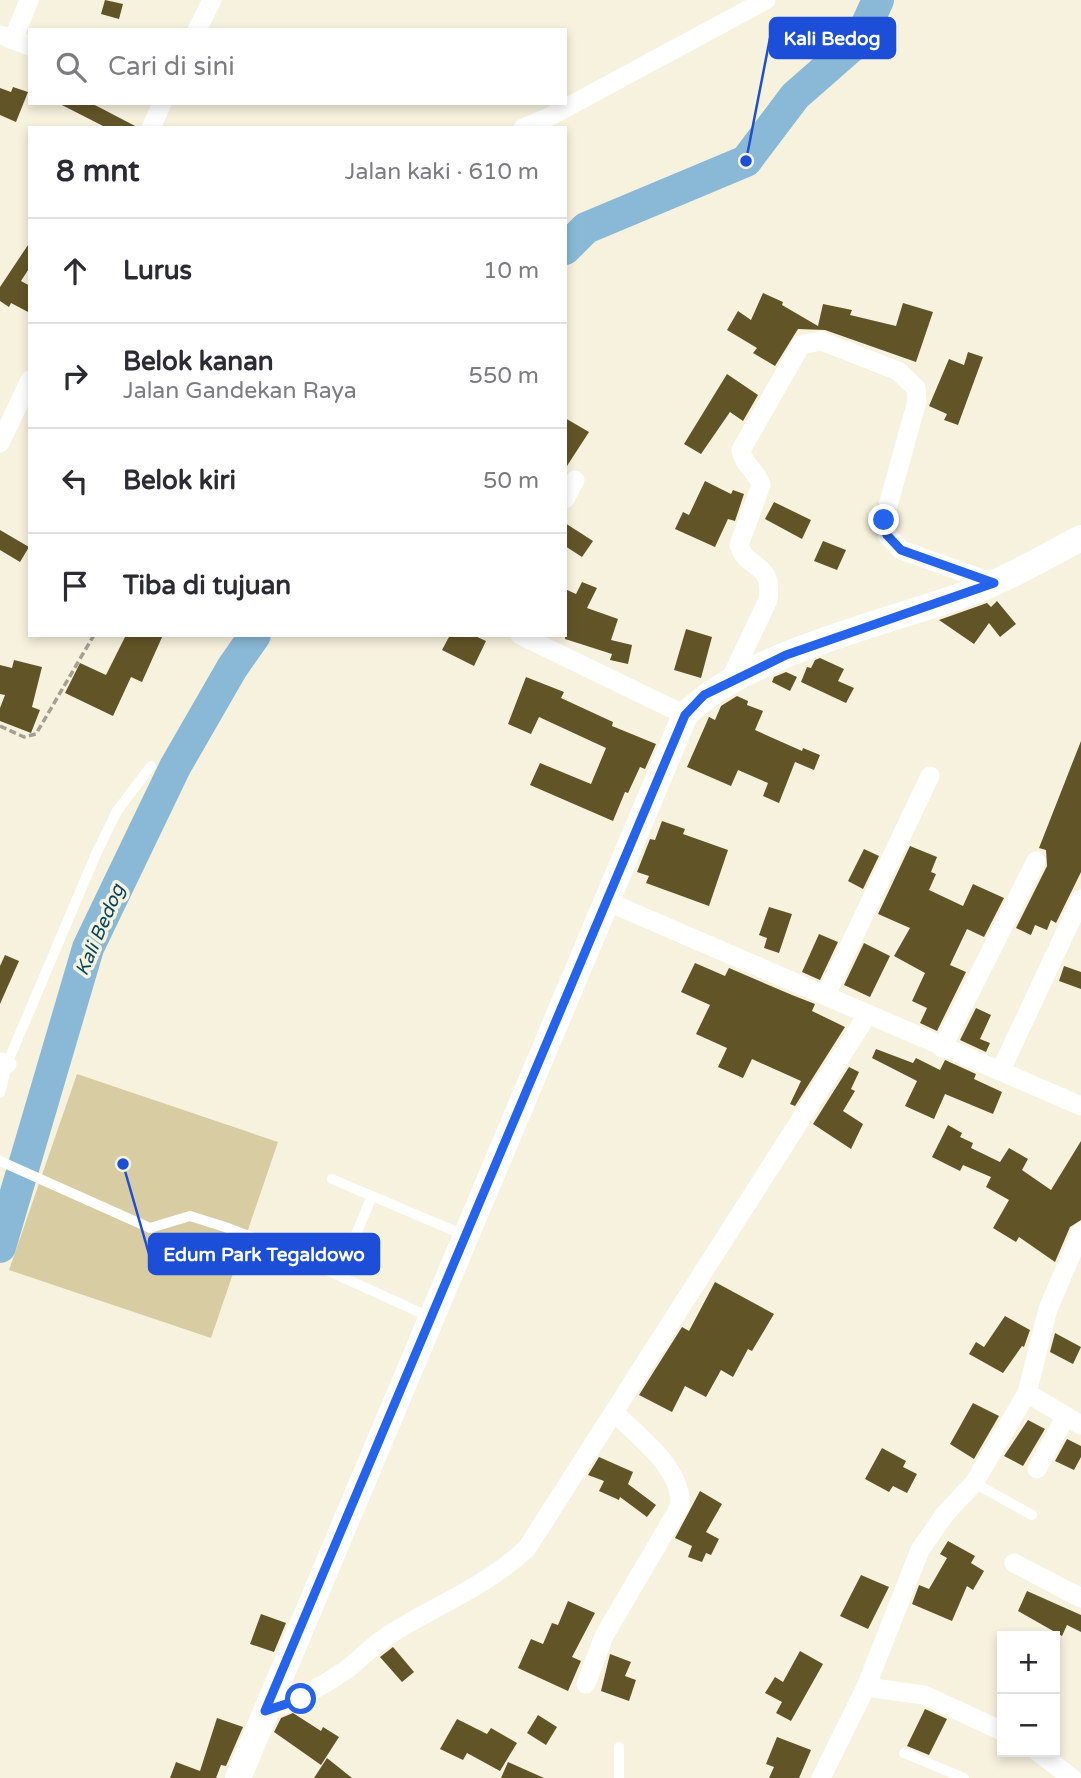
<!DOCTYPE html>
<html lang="id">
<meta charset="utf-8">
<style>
:root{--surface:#fff;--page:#f2f2f3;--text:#2b2b33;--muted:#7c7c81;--line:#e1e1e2}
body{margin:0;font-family:"Varela Round",sans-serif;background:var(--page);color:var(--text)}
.controls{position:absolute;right:21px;bottom:21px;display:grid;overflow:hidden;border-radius:0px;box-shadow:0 4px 10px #0003}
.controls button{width:63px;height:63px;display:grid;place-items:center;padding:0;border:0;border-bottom:2px solid var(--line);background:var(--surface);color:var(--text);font:35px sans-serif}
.stop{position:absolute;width:21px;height:21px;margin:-16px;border:5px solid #2563eb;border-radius:50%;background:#fff}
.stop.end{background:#2563eb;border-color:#fff;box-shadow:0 2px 7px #0008}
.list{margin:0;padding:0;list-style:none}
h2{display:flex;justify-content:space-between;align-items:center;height:91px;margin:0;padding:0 28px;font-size:30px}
h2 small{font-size:23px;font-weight:400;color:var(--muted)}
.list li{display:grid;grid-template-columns:46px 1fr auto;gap:21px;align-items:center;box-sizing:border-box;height:105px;padding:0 28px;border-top:2px solid var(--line)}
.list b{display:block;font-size:26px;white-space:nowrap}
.list p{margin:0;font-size:23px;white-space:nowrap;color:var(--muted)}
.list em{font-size:23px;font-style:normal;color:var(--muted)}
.icon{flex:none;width:38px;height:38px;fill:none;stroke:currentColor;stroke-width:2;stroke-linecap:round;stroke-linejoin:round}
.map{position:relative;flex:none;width:1081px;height:1778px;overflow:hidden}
.search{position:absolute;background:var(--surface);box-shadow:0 4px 10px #0003;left:28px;top:28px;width:539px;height:77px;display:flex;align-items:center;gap:18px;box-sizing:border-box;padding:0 24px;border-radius:0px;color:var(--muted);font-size:26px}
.panel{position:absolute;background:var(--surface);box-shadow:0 4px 10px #0003;left:28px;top:126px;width:539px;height:511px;border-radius:0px}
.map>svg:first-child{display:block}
.green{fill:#d8cca2}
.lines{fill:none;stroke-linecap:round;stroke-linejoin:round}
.river{stroke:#89b9d6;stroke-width:32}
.building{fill:#615528}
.path{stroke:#a4a091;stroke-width:3.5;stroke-dasharray:7 3.5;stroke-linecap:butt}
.lane{stroke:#fff;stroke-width:10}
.street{stroke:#fff;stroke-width:19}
.secondary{stroke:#fff;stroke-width:26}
.route{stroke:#2563eb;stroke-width:9}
.labels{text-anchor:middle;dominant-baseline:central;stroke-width:7;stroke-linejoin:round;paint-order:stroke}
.water-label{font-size:19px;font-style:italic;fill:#024561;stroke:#f7f2de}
.leader{fill:none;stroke:#1d4ed8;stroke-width:2.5}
.callout-dot{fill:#1d4ed8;stroke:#f7f2de;stroke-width:2.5}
.callout{fill:#1d4ed8;stroke:#1d4ed8;stroke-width:2.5}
.callout-label{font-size:19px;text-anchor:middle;font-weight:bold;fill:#fff}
</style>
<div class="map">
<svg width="1081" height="1778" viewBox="0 0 1081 1778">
<rect width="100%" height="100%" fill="#f7f2de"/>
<path class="green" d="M77,1074l201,68 -67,196 -202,-68z"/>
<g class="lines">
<g class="river">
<path d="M565,249l21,-21 160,-67 49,-65 65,-57 18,-39"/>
<path d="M0,1247l88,-299 87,-181 57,-99 23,-33"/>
</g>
</g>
<g class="building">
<path d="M105,0l18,4 -4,15 -18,-5z"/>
<path d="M13,87l15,5 -12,30 -16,-7v-27l11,4z"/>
<path d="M58,103h33l48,25h-32z"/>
<path d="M30,242v25l-9,14 9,5v27l-19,-10 -2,4 -9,-6v-14z"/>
<path d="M763,293l20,9 -1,3 36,21 5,-22 29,6 -2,5 46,11 7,-23 30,9 -17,50 -91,-32 -27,-1 -23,37 -22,-13 4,-5 -30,-18 11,-19 13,9z"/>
<path d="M968,352l15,5 -25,68 -14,-5 3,-6 -18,-8 20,-47 15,6z"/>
<path d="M727,374l31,21 -15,26 -13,-9 -29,42 -17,-10z"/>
<path d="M565,418l24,14 -24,37z"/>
<path d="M705,481l26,13 2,-4 11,4 -9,27 -7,-2 -13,28 -40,-18 8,-17 6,3z"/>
<path d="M774,502l37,18 -9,19 -37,-20z"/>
<path d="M565,523l28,18 -11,16 -17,-11z"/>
<path d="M0,530l29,17 -9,15 -20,-12z"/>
<path d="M823,541l23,9 -9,20 -23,-9z"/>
<path d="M582,582l15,6 -10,20 31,11 -7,21 21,5 -4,19 -18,-4 2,-6 -47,-15v-50l11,5z"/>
<path d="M997,601l19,23 -16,13 -11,-14 -15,21 -35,-24 48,-17 4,4z"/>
<path d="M686,629l26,8 -11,41 -27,-8z"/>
<path d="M126,635h37l-21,47 -11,-5 -18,39 -48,-23 15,-30 26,12z"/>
<path d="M450,635h23l13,6 -12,25 -32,-16z"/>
<path d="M820,658l24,11 -6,12 16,7 -8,15 -45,-21 6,-15 4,1 4,-8z"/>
<path d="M14,660l28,7 -10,40 8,3 -9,23 -31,-12v-13l5,-13 -5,-1v-29l12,3z"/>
<path d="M786,672l11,5 -7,14 -18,-9 2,-5z"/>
<path d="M526,677l38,15 -3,6 52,24 -1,4 44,18 -11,25 -5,-2 -12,26 -3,-1 -12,29 -83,-36 10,-22 51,21 15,-36 -67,-31 -8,17 -23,-10z"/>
<path d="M737,696l11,5 -1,4 16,6 -8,19 47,21 1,-3 17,7 -6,15 -19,-8 -16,41 -16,-7 5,-13 -30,-13 -7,16 -44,-19 22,-50 6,3 6,-14z"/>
<path d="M1081,741v131l-25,51 -5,-3 -4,10 -12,-5 -4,10 -15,-7 31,-62 -1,-16 -7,-2z"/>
<path d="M662,821l23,8 -2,5 45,16 -19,56 -63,-23 3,-7 -12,-4 13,-33 5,1z"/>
<path d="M910,846l27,11 -6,15 5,2 -7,16 34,16 10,-22 31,14 -20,39 -17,-8 -17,36 16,7 -29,59 -17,-8 7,-15 -15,-7 13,-28 -31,-17 16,-28 -32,-14z"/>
<path d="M864,849l15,7 -16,33 -15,-8z"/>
<path d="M769,907l23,7 -13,39 -15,-5 3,-10 -8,-3z"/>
<path d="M819,934l19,8 -18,38 -18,-8z"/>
<path d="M864,943l26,13 -20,41 -26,-12z"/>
<path d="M5,955l14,6 -19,43v-38z"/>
<path d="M695,963l30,13 4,-8 63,27 23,9 -3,7 33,16 -50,79 -5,-2 11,-23 -49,-22 -9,19 -25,-11 9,-19 -31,-14 14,-29 -29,-13z"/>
<path d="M1064,966l17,6v17l-22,-8z"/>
<path d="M976,1008l15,7 -11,24 10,4 -4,9 -26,-12z"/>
<path d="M876,1049l37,14 3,-5 24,12 5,-10 31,14 -2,5 28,13 -9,22 -48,-20 -11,25 -29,-13 12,-25 -45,-23z"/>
<path d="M849,1067l10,5 -8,17 4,2 -12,20 20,13 -12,25 -38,-25z"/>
<path d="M948,1125l14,8 -2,4 13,6 -2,5 29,14 9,-14 19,11 -6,11 29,20 30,-49v79l-11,7 -15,35 -36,-25 -3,5 -23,-14 16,-28 -23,-13 5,-10 -28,-12 -3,6 -28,-14z"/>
<path d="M715,1282l59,32 -22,37 -4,-2 -15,28 -12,-7 -15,27 -21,-11 -13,26 -33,-17 43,-68 7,4z"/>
<path d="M1005,1316l25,14 -6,17 -2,-1 -19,27 -34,-19 7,-12 8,5z"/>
<path d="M1055,1333l26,14 -8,17 -23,-12z"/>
<path d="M973,1403l26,13 -25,43 -24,-15z"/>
<path d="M1028,1420l17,9 -22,37 -19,-10z"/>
<path d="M1067,1439l14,7v11l-7,13 -19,-9z"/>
<path d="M882,1448l24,13 -3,6 14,7 -10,19 -14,-7 -4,6 -24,-13z"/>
<path d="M599,1457l34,15 -5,12 28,21 -9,12 -27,-20 -1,3 -20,-9 5,-10 -16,-6z"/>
<path d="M700,1491l22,13 -16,28 13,7 -8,16 -5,-2 -4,9 -14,-5 4,-11 -17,-8z"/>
<path d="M948,1541l27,15 -4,7 13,8 -11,19 -6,-4 -15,35 -40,-17 7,-19 10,4 18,-31 -7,-4z"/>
<path d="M861,1575l28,12 -21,42 -28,-13z"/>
<path d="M1027,1591l54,24v17l-14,-7 -5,11 -44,-25z"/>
<path d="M568,1601l27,12 -23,44 9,4 -13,30 -50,-23 13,-29 12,5 9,-21 6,2z"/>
<path d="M261,1614l25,9 -12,29 -24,-8z"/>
<path d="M393,1647l21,25 -12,10 -22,-25z"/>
<path d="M800,1651l23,13 -32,57 -15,-8 6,-11 -17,-9 10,-16 8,5z"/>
<path d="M610,1654l21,8 -6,14 11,4 -7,21 -28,-10z"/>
<path d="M925,1709l22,10 -18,36 -22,-9z"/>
<path d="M293,1713l28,18 2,-4 16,10 -18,28 -47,-33 7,-14z"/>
<path d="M538,1715l19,12 -11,18 -19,-12z"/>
<path d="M217,1718l26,9 -17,39 -5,-1 -5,13h-46l6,-16 24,9z"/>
<path d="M457,1719l30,15 4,-6 26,15 -17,28 -33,-18 -4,7 -23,-11z"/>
<path d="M777,1737l34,13 -12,28h-30l5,-11 -8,-3z"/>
<path d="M327,1758l25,20h-38z"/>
<path d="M508,1762l36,16h-43z"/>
</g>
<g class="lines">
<path class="path" d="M0,726l24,11 12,-3 58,-99"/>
<g class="lane">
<path d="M0,1093l7,-29 89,-210 21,-43 34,-45"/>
<path d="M0,1161l150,67 40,-12 35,11 42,16 165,75"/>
<path d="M332,1179l132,56"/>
<path d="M339,1275l33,-79"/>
<path d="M974,1483l58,32"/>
<path d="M904,1753l60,25"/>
<path d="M619,1778v-31"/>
</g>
<g class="street">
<path d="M197,30l15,-30"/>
<path d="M0,35l30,11"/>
<path d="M13,40l16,-40"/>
<path d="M151,128l11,-25"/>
<path d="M523,128l24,-10 219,-118"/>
<path d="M0,443l30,-63"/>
<path d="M565,499l10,-19"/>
<path d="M520,635l165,80"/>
<path d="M729,682l39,-82c6,-39 -21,-29 -29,-55l22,-60c-4,-14 -18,-20 -20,-35l60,-105 20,-4 77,30 18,17 1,13 -33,119 3,15 14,15 93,33"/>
<path d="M606,901l475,205"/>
<path d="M826,995l104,-219"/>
<path d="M942,1048l94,-187"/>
<path d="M0,1062l7,2"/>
<path d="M1001,1070l80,-171"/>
<path d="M1027,1393l21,-84 33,-77"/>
<path d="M1037,1469l29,-53"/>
<path d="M1014,1563l67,35"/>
<path d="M586,1684l18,-48 76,-130c3,-38 -42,-69 -66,-94"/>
<path d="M866,1687l58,8 78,36"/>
<path d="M265,1711c30,-10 55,-23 81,-41 13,-10 24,-22 37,-31 48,-32 102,-51 144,-91l341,-534"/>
<path d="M1038,1752l34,26"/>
<path d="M821,1778l45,-91 54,-137 25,-36 29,-31 53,-90 54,32"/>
</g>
<path class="secondary" d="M238,1778l447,-1063c58,-60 200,-92 281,-121 40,-14 77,-36 115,-56"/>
</g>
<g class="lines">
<path class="route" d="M301,1699l-36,12 420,-996 19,-20 82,-40 208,-72 -93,-33 -14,-15 -3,-15"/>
</g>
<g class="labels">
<g class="water-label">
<text transform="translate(100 930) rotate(-67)">Kali Bedog</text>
</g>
</g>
<path class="leader" d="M746 161L770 38M123 1164L149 1254"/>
<g class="callout-dot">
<circle cx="746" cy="161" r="7"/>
<circle cx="123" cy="1164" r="7"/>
</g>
<g class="callout">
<rect x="770" y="18" width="125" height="40" rx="7"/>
<rect x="149" y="1234" width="230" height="40" rx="7"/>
</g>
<g class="callout-label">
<text x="832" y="45">Kali Bedog</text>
<text x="264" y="1261">Edum Park Tegaldowo</text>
</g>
</svg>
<div class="controls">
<button>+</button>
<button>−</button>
</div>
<div class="stop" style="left:301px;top:1699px"></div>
<div class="stop end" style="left:884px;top:520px"></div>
<div class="search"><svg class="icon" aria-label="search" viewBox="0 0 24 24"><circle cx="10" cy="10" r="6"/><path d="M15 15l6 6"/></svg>Cari di sini</div>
<section class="panel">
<h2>8 mnt<small>Jalan kaki · 610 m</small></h2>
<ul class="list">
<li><svg class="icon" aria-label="ahead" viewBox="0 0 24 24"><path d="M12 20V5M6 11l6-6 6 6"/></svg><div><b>Lurus</b></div><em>10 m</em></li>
<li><svg class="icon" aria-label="right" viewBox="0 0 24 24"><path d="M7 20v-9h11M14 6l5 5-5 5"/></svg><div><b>Belok kanan</b><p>Jalan Gandekan Raya</p></div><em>550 m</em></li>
<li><svg class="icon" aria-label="left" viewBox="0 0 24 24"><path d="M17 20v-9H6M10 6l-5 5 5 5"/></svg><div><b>Belok kiri</b></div><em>50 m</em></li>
<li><svg class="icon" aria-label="arrive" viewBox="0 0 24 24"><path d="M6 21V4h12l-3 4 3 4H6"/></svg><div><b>Tiba di tujuan</b></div></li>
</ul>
</section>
</div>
